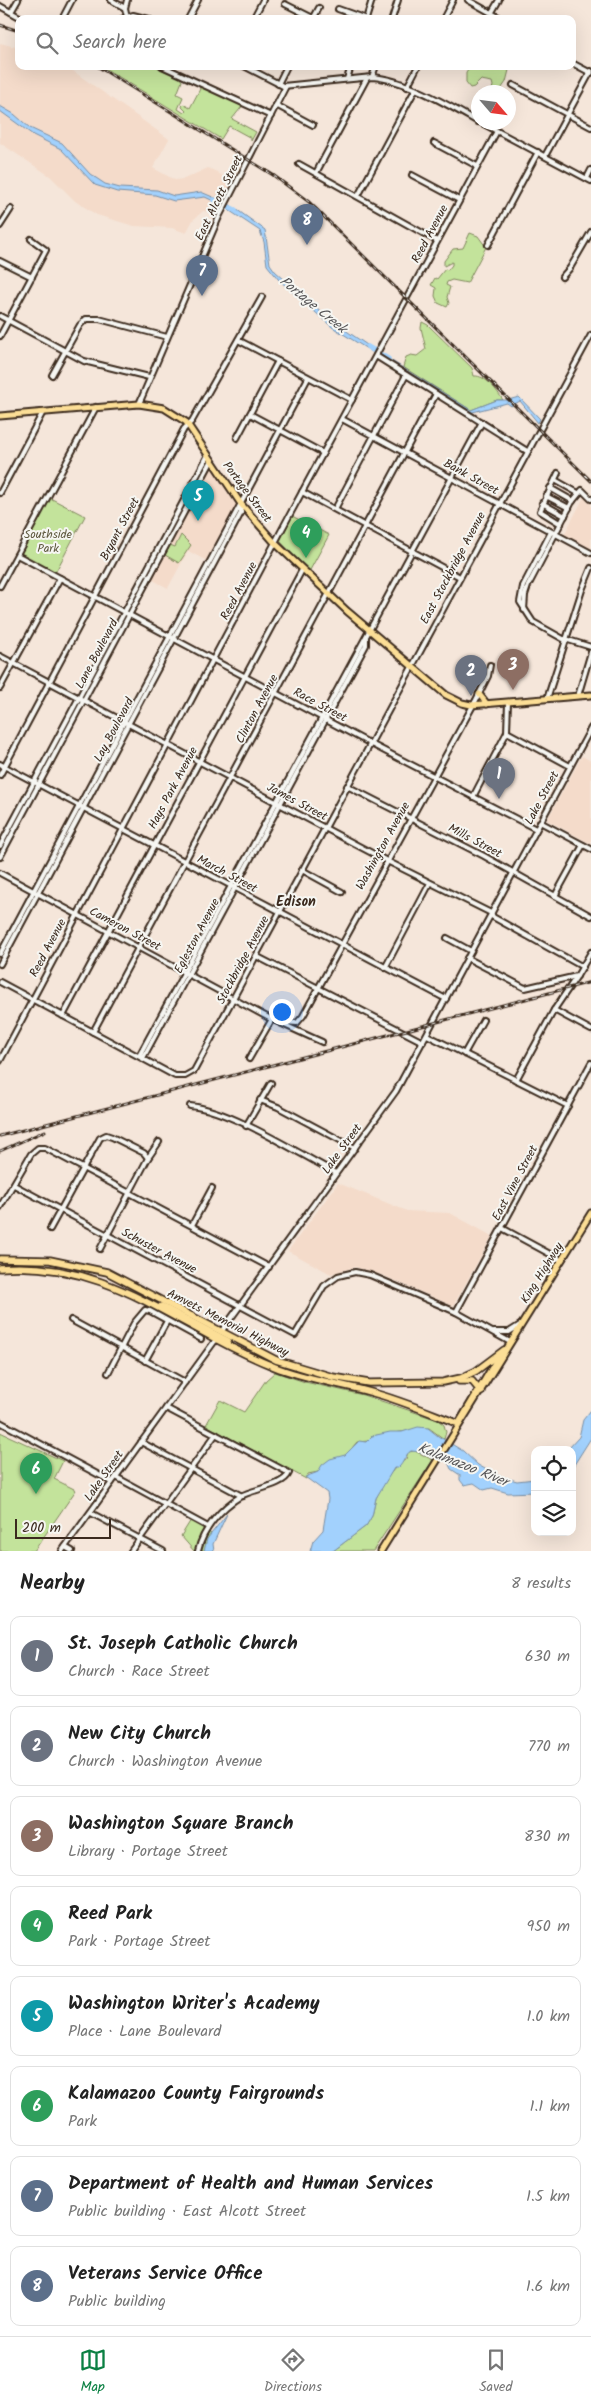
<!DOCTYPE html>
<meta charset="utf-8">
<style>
:root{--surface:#fff;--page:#f6f6f6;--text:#222;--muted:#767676;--line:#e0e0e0;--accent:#0b8043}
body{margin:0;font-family:Kalam,sans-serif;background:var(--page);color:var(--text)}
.controls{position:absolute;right:15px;bottom:15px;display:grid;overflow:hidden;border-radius:10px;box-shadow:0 5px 20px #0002}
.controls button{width:45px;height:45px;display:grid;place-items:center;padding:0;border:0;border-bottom:1px solid var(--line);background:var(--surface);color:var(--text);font:25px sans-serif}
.compass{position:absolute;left:471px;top:85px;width:45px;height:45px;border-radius:50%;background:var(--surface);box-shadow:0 5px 20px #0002;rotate:118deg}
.scale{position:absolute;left:15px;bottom:12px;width:96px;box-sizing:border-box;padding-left:5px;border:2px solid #3b2a1e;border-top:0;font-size:14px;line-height:18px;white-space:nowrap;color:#3b2a1e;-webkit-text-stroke:4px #f6f6f2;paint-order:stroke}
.you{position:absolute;left:281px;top:1011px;width:18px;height:18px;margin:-12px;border:4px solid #fff;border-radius:50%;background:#1a73e8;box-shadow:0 0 0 8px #1a73e833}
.badge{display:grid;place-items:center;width:32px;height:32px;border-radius:50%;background:var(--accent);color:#fff;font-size:16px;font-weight:700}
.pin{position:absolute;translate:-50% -41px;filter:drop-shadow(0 1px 2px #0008)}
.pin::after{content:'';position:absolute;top:26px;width:18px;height:15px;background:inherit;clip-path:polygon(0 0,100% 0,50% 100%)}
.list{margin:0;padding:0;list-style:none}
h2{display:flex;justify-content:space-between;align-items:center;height:65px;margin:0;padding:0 20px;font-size:21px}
h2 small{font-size:16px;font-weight:400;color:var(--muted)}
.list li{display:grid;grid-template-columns:32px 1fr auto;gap:15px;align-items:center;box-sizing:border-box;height:80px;margin:0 10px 10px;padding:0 10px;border:1px solid var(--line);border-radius:10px}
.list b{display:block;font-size:19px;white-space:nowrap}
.list p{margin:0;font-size:16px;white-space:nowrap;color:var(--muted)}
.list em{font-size:16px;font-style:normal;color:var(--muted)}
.icon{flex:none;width:28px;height:28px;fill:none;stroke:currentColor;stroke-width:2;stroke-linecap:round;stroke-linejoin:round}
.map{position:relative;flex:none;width:591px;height:1551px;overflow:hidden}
.search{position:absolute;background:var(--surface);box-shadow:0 5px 20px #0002;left:15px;right:15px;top:15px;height:55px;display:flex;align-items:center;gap:12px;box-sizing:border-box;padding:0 18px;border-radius:10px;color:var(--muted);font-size:19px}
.sheet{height:785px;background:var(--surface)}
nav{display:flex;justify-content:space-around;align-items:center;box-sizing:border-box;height:70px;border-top:1px solid var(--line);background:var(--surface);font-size:14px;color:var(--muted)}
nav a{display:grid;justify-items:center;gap:2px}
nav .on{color:var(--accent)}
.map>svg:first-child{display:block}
.built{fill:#f4dbca}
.green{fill:#c3e39b;stroke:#7f865c}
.water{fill:#a2d1fd;stroke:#798ea4}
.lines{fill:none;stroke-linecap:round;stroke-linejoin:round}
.river{stroke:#a2d1fd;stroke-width:5.5}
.minor-casing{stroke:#3b2a1e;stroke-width:8}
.major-casing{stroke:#3b2a1e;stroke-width:9}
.highway-casing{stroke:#3b2a1e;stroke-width:9}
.minor{stroke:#f6f6f2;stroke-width:4}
.major{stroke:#fcde96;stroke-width:5}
.highway{stroke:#fcde96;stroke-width:5.5}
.rail-casing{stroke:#3b2a1e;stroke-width:3}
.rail{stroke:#f6f6f2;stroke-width:1;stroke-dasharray:4;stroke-linecap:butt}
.labels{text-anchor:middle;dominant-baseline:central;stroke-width:4;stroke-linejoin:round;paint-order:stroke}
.street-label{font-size:12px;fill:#3b2a1e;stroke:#f6f6f2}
.park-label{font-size:12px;fill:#5d583d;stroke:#f6f6f2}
.water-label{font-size:14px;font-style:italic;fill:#555456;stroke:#f6f6f2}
.neighbourhood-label{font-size:14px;font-weight:bold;fill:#3b2a1e;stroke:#f6f6f2}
</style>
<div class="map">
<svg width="591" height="1551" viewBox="0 0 591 1551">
<rect width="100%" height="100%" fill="#f5e6da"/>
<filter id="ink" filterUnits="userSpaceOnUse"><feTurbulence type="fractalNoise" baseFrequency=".02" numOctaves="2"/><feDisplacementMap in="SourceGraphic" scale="10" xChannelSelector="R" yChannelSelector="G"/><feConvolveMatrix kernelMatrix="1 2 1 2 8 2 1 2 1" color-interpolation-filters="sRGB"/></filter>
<g filter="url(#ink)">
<g class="built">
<path d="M0,43l19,5v18h47l103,73 -16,29 22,12 9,-1 24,-11 9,4 15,11 -16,30 -13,-2 -10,9 -7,13 -14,-5 -38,-2 -37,-11 -22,-14 -25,-25 -50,-33z"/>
<path d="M210,467h2l25,39 -30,55 -19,-10 -20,37 -17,-9z"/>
<path d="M585,495l6,4v50l-27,-14z"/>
<path d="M582,756l9,5v83l-44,-24z"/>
<path d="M338,1183l69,28 43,2 42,23 -39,70 -71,-31 -27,-8 -24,7 -43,-23z"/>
</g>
<g class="green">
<path d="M101,66c22,0 69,-7 81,15l-5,13 6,3 -5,12 6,4 2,-2 -4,-4 1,-3 7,4 10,-19 -2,-6 46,21 -12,15 24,13 -5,9v-3l-22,-12 -8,13z"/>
<path d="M471,66h39l-4,16 -7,10h-8l2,-6 -1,-4 -11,-2 -7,7 -4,1 -4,-5v-10z"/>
<path d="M470,233l8,3 8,11 -19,36 -15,-3 -5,2 -1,3 4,2 -3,10 2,6 -2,4 -9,-4 -3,-7 1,-8 -5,-3 4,-7 2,1 8,-10 3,1 4,-5v-3l-8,4v-5l9,-12 10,-1z"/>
<path d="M422,322l6,3 44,43 2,8c12,-1 23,15 29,24h-6l-26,10 -68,-43 3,-10 5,-2 6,1 9,-7 -5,-21z"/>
<path d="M48,497l37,19 -31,59 -37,-20z"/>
<path d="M292,516l37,19 -20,37 -29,-31z"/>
<path d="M181,535l10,10 -12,18 -14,-8 5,-10 5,2z"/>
<path d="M275,1372l30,10 58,13 75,25 6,5 2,7 -2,7 -15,-11 -57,8 -3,5 -12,1c-4,4 -7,10 -11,13 -11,7 -21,4 -28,17l-10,2 -2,5 -100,-54 14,-25 24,12 22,-32z"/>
<path d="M0,1432l63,29 -9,18 22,11 -42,61h-34z"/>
<path d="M415,1451l18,9 -60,91h-40l33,-25 6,-10 4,-18 10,-19 9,-11 11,-9 2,-7z"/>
<path d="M191,1520l9,4 11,10 -6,17h-11l-13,-15z"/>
</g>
<g class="water">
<path d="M0,106l14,8 16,14 32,15 28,31 15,10 15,4 37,2 17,6 27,-4 21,9 -2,3 -15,-7 -31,4 -19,-6 -38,-3 -22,-7 -34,-36 -28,-14 -33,-24z"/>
<path d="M229,204l36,26 5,34 5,7 51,46 47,32 -1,3 -40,-25 -53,-47 -12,-15 -3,-23 -4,-11 -30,-20 -3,-3z"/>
<path d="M382,355l89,55 26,-10h11l11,-3 21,22 -2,4 -18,-22 -9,5 -4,-3 -38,10 -88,-56z"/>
<path d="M591,1410v28l-19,30v-18l-4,-1 11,-12 4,-17z"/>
<path d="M418,1427l10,1 10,8 25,15 15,14 18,10 21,6 18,-2v13l-27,1 -16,-5 -8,2 -10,-7 -10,2 -4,-5v-5l-9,-6 -4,-9 -8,1 -18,-9 -10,-1c-6,3 -7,12 -13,17h-4l-18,30 -4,18 -6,10 -33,25h-23l3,-10 10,-11 5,-31 -1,-6 -22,-16 13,-5 4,-7 8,-6 15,-4 14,-14 7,1 6,-6 18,-4h12z"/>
<path d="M227,1514l-14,30 1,7h-10l3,-12z"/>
</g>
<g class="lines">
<g class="river">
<path d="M214,200l21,10"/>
<path d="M368,347l20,12"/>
</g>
<defs>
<g id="minor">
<path d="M111,0l14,8"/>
<path d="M468,0l34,19"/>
<path d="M285,4l28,14"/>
<path d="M0,6l23,13"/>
<path d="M338,9l28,10"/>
<path d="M11,12l7,-12"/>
<path d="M492,12l7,-12"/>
<path d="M127,17l-2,-9 2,-8"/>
<path d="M62,19l10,-19"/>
<path d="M122,19l11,-4 16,4"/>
<path d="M188,19l10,-19"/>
<path d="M253,19l10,-19"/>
<path d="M313,19l6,-11"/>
<path d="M366,19l6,-19"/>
<path d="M392,19l6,-19"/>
<path d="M443,19l10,-19"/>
<path d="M572,63l19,10"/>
<path d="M162,66l109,50"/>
<path d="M244,66l39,20 89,-9c33,2 78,29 106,45"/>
<path d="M372,77l4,-11"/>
<path d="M347,79l4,-13"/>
<path d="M278,84l9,-18"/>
<path d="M513,85l78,42"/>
<path d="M407,87l11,-21"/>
<path d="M276,105l37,20"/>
<path d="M480,122l111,59"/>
<path d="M434,143l43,23"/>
<path d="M545,156l46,-85"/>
<path d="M299,164l138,77"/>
<path d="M316,173l51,-95"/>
<path d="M412,175l47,25"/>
<path d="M587,178l4,-8"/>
<path d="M358,196l57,-106"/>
<path d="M0,226l11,-17"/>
<path d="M488,245l50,-93"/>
<path d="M0,261l32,16"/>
<path d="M562,277l8,-9 21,-36"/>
<path d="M0,316l84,45 65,16"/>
<path d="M0,336l46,-86 -15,-11"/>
<path d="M238,340l114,60"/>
<path d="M376,356l151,95"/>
<path d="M52,375l28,-50 6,-6h13l68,18"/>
<path d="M139,404l80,-187 67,-131"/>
<path d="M250,414l73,39"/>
<path d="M342,419l249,134"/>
<path d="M237,438l41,-77"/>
<path d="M558,473l-18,38 21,13"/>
<path d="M555,480l23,13"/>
<path d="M550,488l23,13"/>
<path d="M302,492l158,85"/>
<path d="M0,493l43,-81"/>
<path d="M546,496l23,12"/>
<path d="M542,503l23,13"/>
<path d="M335,509l71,-134"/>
<path d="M551,532l-28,54 -3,16 13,20 32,18"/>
<path d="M17,555l354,189 165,85"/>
<path d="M0,586l96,-179"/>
<path d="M524,610l1,-15 3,-9 44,-84 10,-12 9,9"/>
<path d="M565,639l26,8"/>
<path d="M0,656l387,205 104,52 2,4 90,50"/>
<path d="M0,688l60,-110"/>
<path d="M578,696l13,-44"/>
<path d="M547,699l35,-109 9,-22"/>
<path d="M507,732l63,34"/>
<path d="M0,764l446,235"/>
<path d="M0,775l184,-346 8,-8 70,-124"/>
<path d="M347,786l137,70 107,60"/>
<path d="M473,797l34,-65 1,-30"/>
<path d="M540,822l51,27"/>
<path d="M0,846l208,-391"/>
<path d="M0,857l212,-397"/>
<path d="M302,870l40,22"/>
<path d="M0,873l269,145 53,24"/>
<path d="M555,896l28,-51"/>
<path d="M447,938l24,13"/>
<path d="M0,954l308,-576"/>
<path d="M256,956l167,86"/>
<path d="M467,958l58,30 52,-12"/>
<path d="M0,964l241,-451v-9"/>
<path d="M385,968l45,-85"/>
<path d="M0,982l175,94h10l9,-5 397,-736"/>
<path d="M554,1010l37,20"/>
<path d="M63,1016l239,-446"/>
<path d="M284,1022l13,1 6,-7 173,-316 12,-24 2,-11"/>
<path d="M93,1032l343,-638"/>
<path d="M427,1035l141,71"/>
<path d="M464,1054l19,-34"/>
<path d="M139,1056l343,-634"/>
<path d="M143,1058l223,-413v-7"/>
<path d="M249,1059l23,-40"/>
<path d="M0,1061l288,-543 209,-387"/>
<path d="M516,1080l38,-70 23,-34 14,-24"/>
<path d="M260,1100l18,7 77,41"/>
<path d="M190,1106c41,4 108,47 146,67"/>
<path d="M246,1126l25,-43"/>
<path d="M14,1185l281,150 29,-49 14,-10 17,-4 15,3 86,37 54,30"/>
<path d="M0,1207l31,-53 7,-6h7l224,119"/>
<path d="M192,1225l20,-37"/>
<path d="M502,1228l59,32"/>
<path d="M50,1229l50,-91 6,-3 6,2 32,16 4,5"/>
<path d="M100,1249l48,-91 11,-16"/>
<path d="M456,1312l135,-249"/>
<path d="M71,1320l114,62"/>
<path d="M221,1332l175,-241 195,-363"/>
<path d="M494,1332h15l11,-7"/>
<path d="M145,1361l22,-40"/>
<path d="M108,1373l26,-50 11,-13 5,1 51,28"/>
<path d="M166,1408l123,65c-5,13 -36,16 -48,23 -20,12 -38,33 -43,55"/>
<path d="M0,1422l112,60"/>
<path d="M141,1442l101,54"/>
<path d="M116,1477l92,50"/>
<path d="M91,1513l72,38"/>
<path d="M65,1547l7,4"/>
<path d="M62,1551l155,-213"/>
<path d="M131,1551l85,-117"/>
</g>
<g id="major">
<path d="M0,416l139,-12 25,4 22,14 55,82 34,39 72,68 99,84 16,8 9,2 120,-10"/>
<path d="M479,694l8,10"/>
<path d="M460,1421l40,-67"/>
<path d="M381,1551l210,-338"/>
</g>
<g id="highway">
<path d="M0,1259l50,1 57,12 169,88 57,17 36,6 74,-1 18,-4 15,-7 28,-21"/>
<path d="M0,1268c111,-9 178,61 275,99 30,12 63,16 95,25 31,8 60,21 89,32"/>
<path d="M161,1306l67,35"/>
<path d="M459,1381h13l9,11"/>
</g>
</defs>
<use href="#minor" class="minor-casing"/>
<use href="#major" class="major-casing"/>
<use href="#highway" class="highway-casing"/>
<use href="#minor" class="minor"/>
<use href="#major" class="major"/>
<use href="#highway" class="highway"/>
<defs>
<g id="rail">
<path d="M0,25l19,6"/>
<path d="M97,66l176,109 36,27 282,279"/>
<path d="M0,1136l591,-154"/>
<path d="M0,1151l45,-20"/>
</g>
</defs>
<use href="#rail" class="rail-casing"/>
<use href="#rail" class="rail"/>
</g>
</g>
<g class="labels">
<g class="street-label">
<text transform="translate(219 198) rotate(-64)">East Alcott Street</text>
<text transform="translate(430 234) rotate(-62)">Reed Avenue</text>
<text transform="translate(471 477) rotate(29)">Bank Street</text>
<text transform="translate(247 492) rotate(53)">Portage Street</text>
<text transform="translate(120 529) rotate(-62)">Bryant Street</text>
<text transform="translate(453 568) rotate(-62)">East Stockbridge Avenue</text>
<text transform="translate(239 591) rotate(-62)">Reed Avenue</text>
<text transform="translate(97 654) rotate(-62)">Lane Boulevard</text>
<text transform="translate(320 705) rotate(28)">Race Street</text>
<text transform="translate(257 709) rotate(-62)">Clinton Avenue</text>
<text transform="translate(114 730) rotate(-62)">Lay Boulevard</text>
<text transform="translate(173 788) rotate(-62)">Hays Park Avenue</text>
<text transform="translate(542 798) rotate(-62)">Lake Street</text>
<text transform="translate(297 802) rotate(28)">James Street</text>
<text transform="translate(475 841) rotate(28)">Mills Street</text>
<text transform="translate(383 846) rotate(-61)">Washington Avenue</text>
<text transform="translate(227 874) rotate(28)">March Street</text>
<text transform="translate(125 929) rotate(28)">Cameron Street</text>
<text transform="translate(197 936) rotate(-62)">Egleston Avenue</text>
<text transform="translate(48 948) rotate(-62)">Reed Avenue</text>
<text transform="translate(243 960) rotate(-62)">Stockbridge Avenue</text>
<text transform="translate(342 1149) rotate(-54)">Lake Street</text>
<text transform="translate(515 1183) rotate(-62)">East Vine Street</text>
<text transform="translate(159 1251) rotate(28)">Schuster Avenue</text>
<text transform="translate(542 1273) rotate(-58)">King Highway</text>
<text transform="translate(228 1323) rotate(27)">Amvets Memorial Highway</text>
<text transform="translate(104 1476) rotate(-55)">Lake Street</text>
</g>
<g class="park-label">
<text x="48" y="534">Southside<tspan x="48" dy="14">Park</tspan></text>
</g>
<g class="water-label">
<text transform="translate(313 305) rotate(39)">Portage Creek</text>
<text transform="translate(463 1465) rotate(22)">Kalamazoo River</text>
</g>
<g class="neighbourhood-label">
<text x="296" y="902">Edison</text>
</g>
</g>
</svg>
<div class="controls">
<button><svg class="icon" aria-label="locate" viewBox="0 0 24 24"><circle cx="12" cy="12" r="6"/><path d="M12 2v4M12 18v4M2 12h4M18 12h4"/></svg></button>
<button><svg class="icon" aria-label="layers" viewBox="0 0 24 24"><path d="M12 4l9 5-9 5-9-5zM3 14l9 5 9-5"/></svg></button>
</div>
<svg class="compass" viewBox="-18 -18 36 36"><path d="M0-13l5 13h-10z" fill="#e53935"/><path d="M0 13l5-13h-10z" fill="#767676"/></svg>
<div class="scale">200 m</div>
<div class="you"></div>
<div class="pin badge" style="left:499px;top:799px;background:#6b7280">1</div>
<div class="pin badge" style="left:471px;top:696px;background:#6b7280">2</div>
<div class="pin badge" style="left:513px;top:690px;background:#8d6e63">3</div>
<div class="pin badge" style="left:306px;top:558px;background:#2e9e5b">4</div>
<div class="pin badge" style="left:198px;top:521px;background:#0f9aa8">5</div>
<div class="pin badge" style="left:36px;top:1494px;background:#2e9e5b">6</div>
<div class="pin badge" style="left:202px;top:296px;background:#5c6f8a">7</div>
<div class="pin badge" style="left:307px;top:245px;background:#5c6f8a">8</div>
<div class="search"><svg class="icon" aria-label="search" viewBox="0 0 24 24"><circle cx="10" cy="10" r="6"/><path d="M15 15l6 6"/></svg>Search here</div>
</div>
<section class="sheet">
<h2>Nearby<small>8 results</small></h2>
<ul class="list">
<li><span class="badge" style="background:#6b7280">1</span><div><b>St. Joseph Catholic Church</b><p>Church · Race Street</p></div><em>630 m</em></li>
<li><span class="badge" style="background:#6b7280">2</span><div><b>New City Church</b><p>Church · Washington Avenue</p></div><em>770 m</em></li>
<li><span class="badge" style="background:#8d6e63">3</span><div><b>Washington Square Branch</b><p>Library · Portage Street</p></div><em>830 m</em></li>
<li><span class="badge" style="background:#2e9e5b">4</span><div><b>Reed Park</b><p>Park · Portage Street</p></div><em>950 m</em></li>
<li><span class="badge" style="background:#0f9aa8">5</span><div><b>Washington Writer's Academy</b><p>Place · Lane Boulevard</p></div><em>1.0 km</em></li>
<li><span class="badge" style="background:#2e9e5b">6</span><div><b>Kalamazoo County Fairgrounds</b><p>Park</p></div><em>1.1 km</em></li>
<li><span class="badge" style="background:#5c6f8a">7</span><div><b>Department of Health and Human Services</b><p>Public building · East Alcott Street</p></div><em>1.5 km</em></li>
<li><span class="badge" style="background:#5c6f8a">8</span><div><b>Veterans Service Office</b><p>Public building</p></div><em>1.6 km</em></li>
</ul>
</section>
<nav>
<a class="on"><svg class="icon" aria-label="map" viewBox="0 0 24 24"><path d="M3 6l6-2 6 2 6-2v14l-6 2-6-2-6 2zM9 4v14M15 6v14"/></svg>Map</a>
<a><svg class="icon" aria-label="directions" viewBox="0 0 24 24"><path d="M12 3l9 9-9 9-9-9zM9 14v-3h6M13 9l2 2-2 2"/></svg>Directions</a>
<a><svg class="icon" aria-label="saved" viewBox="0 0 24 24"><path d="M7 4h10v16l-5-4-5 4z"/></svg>Saved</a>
</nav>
